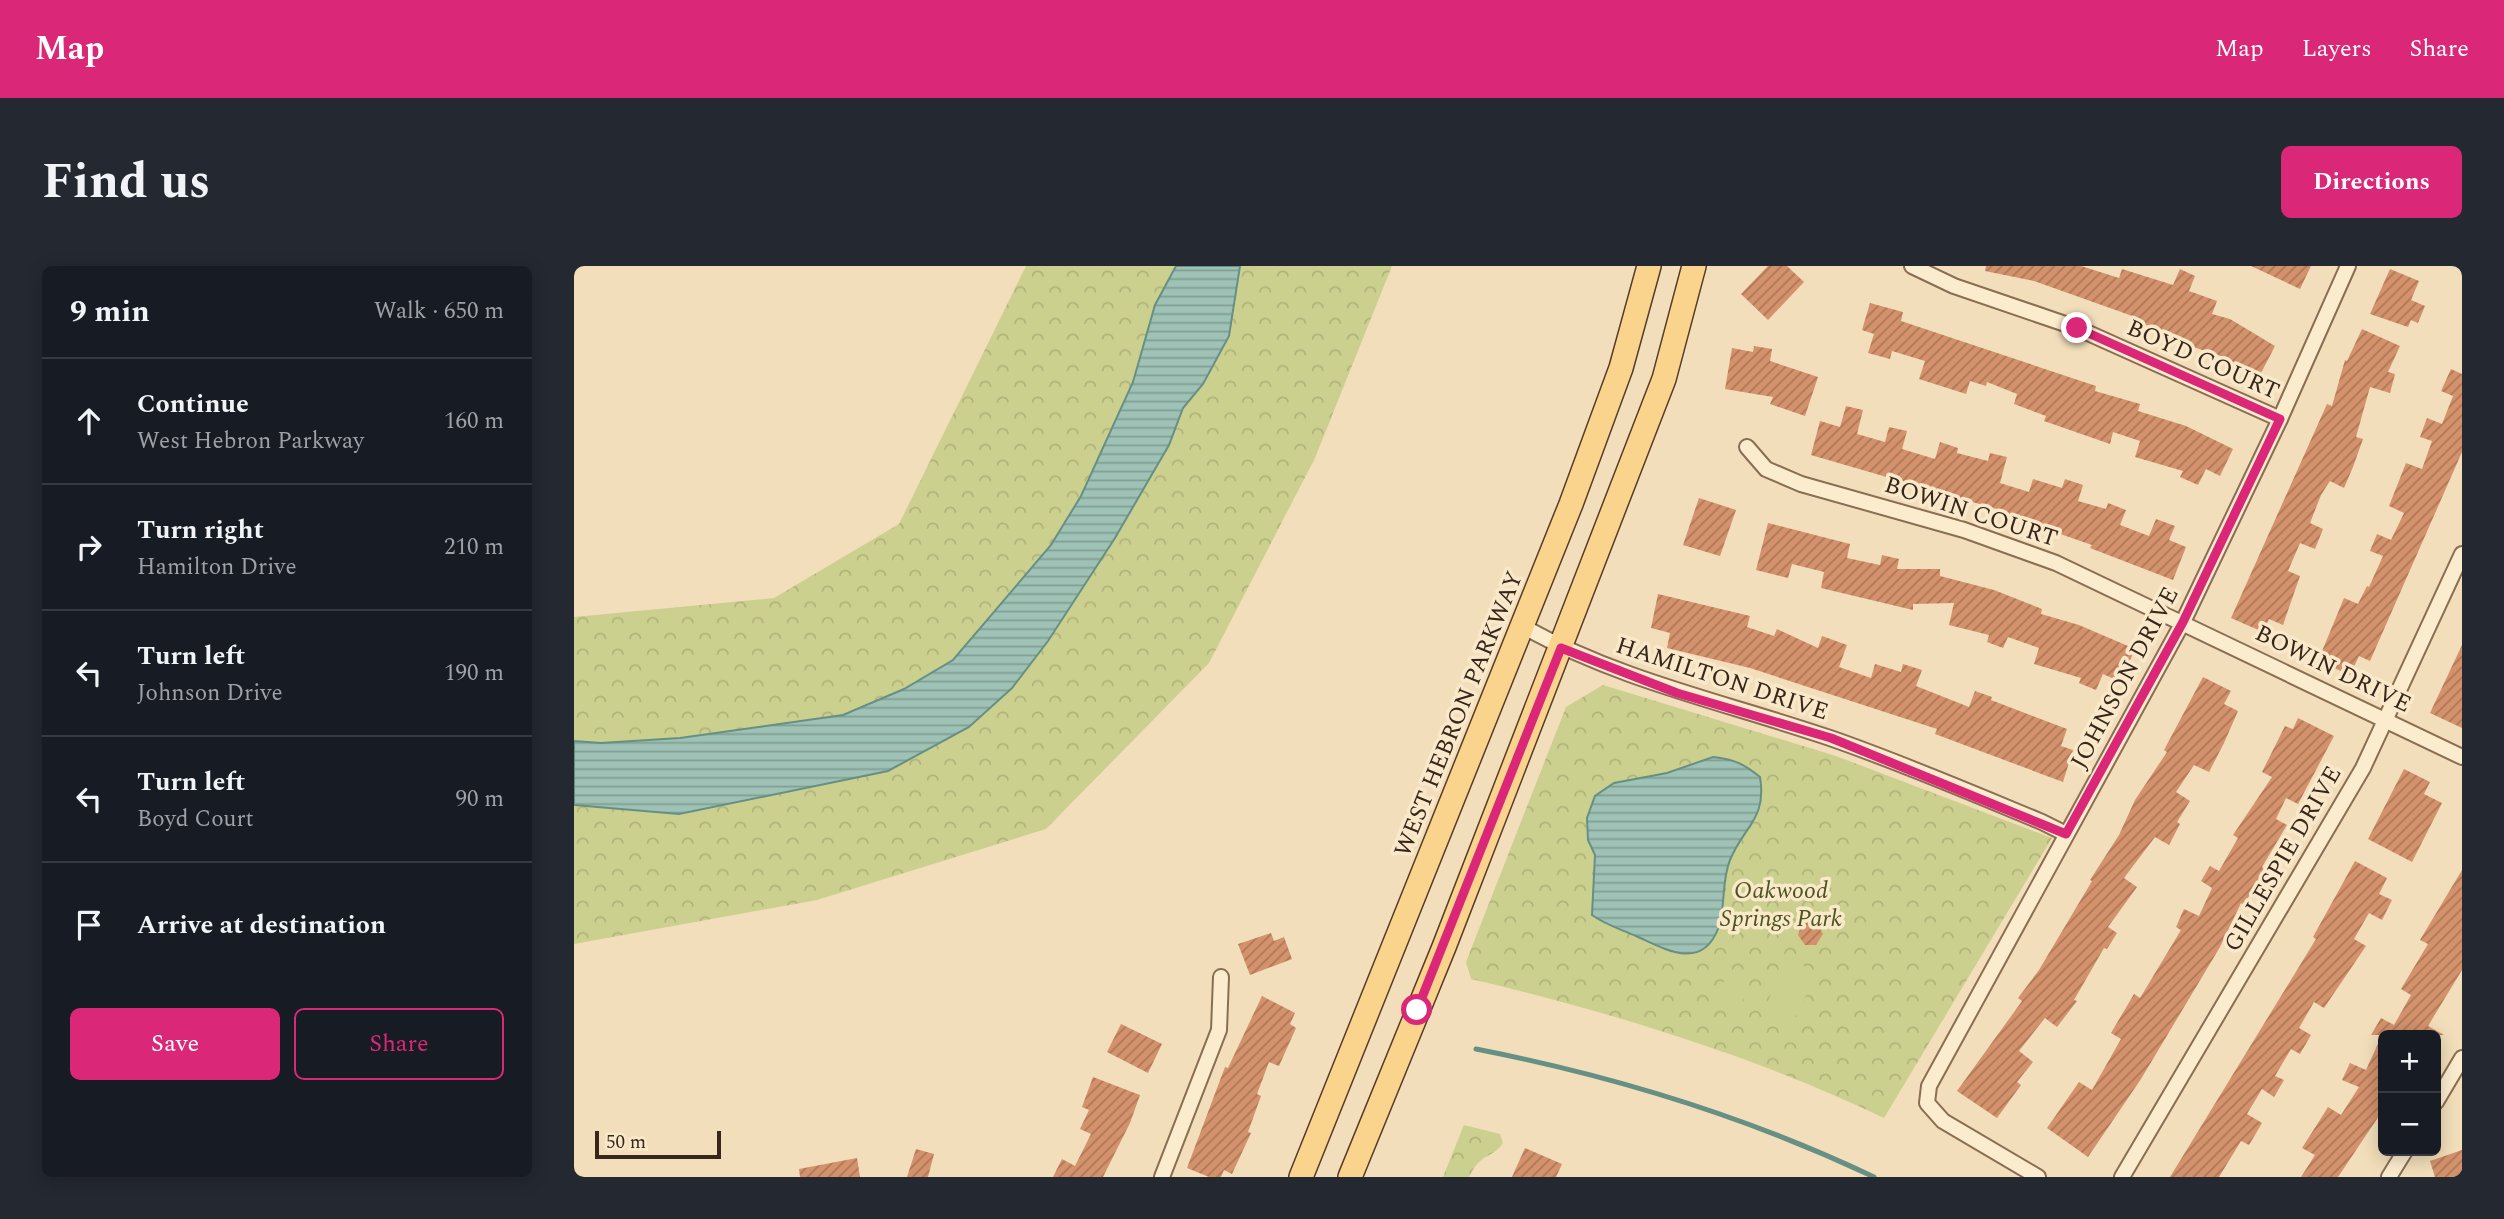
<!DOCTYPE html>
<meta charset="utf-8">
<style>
:root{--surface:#171b24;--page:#242831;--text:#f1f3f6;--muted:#9ea1a6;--line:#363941;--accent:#db2777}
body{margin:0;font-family:Spectral,serif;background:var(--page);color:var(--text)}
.controls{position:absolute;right:21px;bottom:21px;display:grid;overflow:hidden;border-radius:10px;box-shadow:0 4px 18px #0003}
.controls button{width:63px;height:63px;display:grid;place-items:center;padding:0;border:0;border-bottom:2px solid var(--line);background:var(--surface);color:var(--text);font:35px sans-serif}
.scale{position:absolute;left:21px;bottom:18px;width:126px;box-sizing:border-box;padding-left:7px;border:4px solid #37271a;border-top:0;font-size:19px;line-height:24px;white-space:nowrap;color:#37271a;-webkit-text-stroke:5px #f9e9ca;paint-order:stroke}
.stop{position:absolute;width:21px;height:21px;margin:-16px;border:5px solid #db2777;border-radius:50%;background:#fff}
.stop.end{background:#db2777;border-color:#fff;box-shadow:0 2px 7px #0008}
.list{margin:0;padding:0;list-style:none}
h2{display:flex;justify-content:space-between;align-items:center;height:91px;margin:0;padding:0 28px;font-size:30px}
h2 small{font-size:23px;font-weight:400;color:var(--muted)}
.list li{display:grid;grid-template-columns:46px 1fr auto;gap:21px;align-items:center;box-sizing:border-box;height:126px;padding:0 28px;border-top:2px solid var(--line)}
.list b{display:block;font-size:26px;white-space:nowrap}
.list p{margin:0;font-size:23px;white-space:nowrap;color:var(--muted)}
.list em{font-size:23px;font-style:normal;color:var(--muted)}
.actions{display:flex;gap:14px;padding:21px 28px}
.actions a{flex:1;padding:16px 0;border:2px solid var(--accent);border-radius:10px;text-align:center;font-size:24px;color:var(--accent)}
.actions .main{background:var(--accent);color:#fff}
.icon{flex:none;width:38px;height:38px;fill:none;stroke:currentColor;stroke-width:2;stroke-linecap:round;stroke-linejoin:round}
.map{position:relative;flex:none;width:1888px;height:911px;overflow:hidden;border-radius:10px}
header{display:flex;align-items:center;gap:42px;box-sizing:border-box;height:98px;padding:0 35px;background:var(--accent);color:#fff}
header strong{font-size:33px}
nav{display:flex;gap:38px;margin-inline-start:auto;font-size:24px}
.intro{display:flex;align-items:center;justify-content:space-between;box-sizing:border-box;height:168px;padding:0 42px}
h1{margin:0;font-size:49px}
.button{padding:18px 32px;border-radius:10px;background:var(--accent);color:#fff;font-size:24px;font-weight:700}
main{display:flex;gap:42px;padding:0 42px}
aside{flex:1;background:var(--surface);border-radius:10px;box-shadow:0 4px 18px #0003}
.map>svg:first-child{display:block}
.forest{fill:url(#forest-crowns)}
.garden{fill:#ccd08e}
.water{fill:url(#water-rules);stroke:#669083;stroke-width:2}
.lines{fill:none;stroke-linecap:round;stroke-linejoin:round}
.stream{stroke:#669083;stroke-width:5}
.building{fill:url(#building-hatch)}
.minor-casing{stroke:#8a6e53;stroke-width:18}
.primary-casing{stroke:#573c28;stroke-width:26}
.minor{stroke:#fcecce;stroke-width:14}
.primary{stroke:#fad38d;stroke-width:23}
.route{stroke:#db2777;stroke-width:9}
.labels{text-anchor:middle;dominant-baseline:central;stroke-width:7;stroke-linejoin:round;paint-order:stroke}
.street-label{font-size:24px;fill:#37271a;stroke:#f9e9ca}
.park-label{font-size:24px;font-style:italic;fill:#4b561e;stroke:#f9e9ca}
</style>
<header>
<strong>Map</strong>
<nav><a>Map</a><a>Layers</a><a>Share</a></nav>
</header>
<div class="intro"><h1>Find us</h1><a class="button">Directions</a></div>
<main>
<aside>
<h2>9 min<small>Walk · 650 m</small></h2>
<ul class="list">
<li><svg class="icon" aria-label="ahead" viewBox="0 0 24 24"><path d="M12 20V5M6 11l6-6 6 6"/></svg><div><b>Continue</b><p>West Hebron Parkway</p></div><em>160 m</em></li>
<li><svg class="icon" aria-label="right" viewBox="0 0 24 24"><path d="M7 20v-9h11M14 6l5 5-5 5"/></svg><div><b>Turn right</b><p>Hamilton Drive</p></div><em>210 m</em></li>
<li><svg class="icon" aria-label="left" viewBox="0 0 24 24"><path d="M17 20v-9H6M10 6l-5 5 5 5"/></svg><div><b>Turn left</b><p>Johnson Drive</p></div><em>190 m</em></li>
<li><svg class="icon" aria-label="left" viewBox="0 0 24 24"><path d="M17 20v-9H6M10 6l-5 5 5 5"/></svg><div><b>Turn left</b><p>Boyd Court</p></div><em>90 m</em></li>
<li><svg class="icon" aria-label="arrive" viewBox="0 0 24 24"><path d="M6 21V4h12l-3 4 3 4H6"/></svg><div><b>Arrive at destination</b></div></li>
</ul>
<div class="actions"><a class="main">Save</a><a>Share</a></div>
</aside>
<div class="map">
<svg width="1888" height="911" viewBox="0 0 1888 911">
<defs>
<pattern id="forest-crowns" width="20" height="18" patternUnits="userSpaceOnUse" patternTransform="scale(1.75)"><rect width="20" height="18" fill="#ccd08e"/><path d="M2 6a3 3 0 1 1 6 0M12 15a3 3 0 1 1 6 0" fill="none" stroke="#b0b37a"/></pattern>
<pattern id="water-rules" width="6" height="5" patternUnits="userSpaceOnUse" patternTransform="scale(1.75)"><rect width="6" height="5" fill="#9fc2b6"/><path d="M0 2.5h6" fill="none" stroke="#829e93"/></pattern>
<pattern id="building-hatch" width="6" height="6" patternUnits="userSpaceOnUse" patternTransform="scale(1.75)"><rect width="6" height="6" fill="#d4926c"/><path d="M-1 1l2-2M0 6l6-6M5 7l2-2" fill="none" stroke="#ad7758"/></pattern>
</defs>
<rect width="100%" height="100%" fill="#f2deba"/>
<g class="forest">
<path d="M452,0h366l-77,192 -106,205 -163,166 -229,71 -243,44v-327l200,-19 125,-74z"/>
<path d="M1029,419l233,71 216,82 -168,280c-126,-61 -277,-107 -413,-139l-5,-17 100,-255z"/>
<path d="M890,859l36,9 3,9c-12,17 -21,8 -34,34h-26z"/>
</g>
<g class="garden">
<path d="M1216,693l28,14 -26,49 -28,-14z"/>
<path d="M1152,709l22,7 -7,24 -23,-7z"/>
</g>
<g class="water">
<path d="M602,0h64l-11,70 -26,48 -20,24 -14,37 -54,93 -67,103 -36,47 -43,39 -81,44 -209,43 -105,-9v-64l27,2 79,-5 163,-23 61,-26 49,-29 98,-115 30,-49 52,-114 22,-77z"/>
<path d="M1139,491c21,2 31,7 47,20 7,42 -16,49 -30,83 -9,22 -4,47 -12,69 -17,43 -55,19 -82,7 -16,-7 -30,-11 -44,-21l3,-60 -7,-15 -1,-22 8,-22 19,-13 53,-10z"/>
</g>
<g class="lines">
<path class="stream" d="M902,783c138,27 272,68 398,128"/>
</g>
<g class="building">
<path d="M1194,0h19l17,16 -36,38 -27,-26z"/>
<path d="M1412,0h95l38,12 3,-9 51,16 7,-16 15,7 -6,15 28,10 -5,13 18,5 45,27 -16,31 -38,-21 -40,-13 1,-3 -46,-19 2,-3 -104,-37 -49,-10z"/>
<path d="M1677,0h60l-11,23z"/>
<path d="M1816,3l29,12 -8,19 14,6 -7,17 -7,-3 -3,7 -38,-13z"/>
<path d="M1296,37l33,9 -2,9 195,65 -1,5 45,13 -2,7 48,15 47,23 -13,27 -14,-7 -8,16 -18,-8 3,-6 -48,-14 5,-16 -27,-9 -3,12 -66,-23 2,-5 -32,-12 3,-10 -30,-12 -1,4 -16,-5 -4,13 -47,-15 6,-18 -33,-10 -2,8 -22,-6 6,-19 -12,-4z"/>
<path d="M1788,63l38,17 -12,26 7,2 -5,19 -20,-6 -14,50 7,2 -10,28 -9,21 -14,-7 -9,14 -11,28 13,6 -8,20 -15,-6 -12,28 12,5 -17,49 -14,-6 -6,13 -32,-14 96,-214 5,2 13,-46 2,1z"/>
<path d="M1180,80l18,3 -2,12 48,16 -13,39 -35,-12 3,-7 -48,-8 7,-41 21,4z"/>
<path d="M1877,103l11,5v78l-92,209 -11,-5 -9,19 -32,-14 26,-63 14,6 9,-18 2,1 14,-31 -13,-5 7,-17 14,6 13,-27 -15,-7 17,-43 16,6 10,-28 -12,-4 7,-19 15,6 11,-28 -12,-5z"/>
<path d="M1272,140l17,4 -6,24 28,8 4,-15 18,4 -5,18 33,10 5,-17 18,6 -1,5 31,8 2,-8 17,4 -7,26 29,9 4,-13 29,9 3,-9 18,6 -5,16 28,8 2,-6 18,7 -6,15 29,11 7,-17 19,7 -6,14 17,7 -13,33 -83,-32 2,-3 -93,-32 1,-3 -189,-55 9,-34 20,6z"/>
<path d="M1125,232l37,12 -16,46 -37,-11z"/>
<path d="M1194,257l82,21 -3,14 33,7 2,-10 17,4 -2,10h43v7l54,14 48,19 -1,5 38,11 56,24 -14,33 -18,-8 -7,16 -17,-7 2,-5 -47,-14 5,-16 -31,-11 -5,11 -16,-6 2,-7 -40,-10 5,-22 -41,1v6l-92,-22 3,-16 -32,-8 -4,14 -32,-8z"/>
<path d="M1084,328l92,22 -3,11 27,9 3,-7 41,19 4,-12 25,9 -8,22 32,11 4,-14 26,8 2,-8 19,6 -6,16 53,21 6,-16 17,6 -1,3 76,29 -6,17 12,4 -10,32 -128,-48 2,-5 -187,-61 -83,-20 3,-15 -19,-5z"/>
<path d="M1888,379v83l-32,-15z"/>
<path d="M1629,411l28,14 -7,13 14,7 -14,32 -15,29 -15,-7 -18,27 14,9 -13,21 3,2 -11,21 -14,-8 -31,41 13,9 -29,40 9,6 -10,16 -3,-1 -30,52 3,1 -20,26 -12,-9 -26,33 14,11 -16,20 4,3 -24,33 -40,-27 65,-90 -4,-3 21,-28 53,-89 -2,-1 29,-45 16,-35 32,-48 -3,-2z"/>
<path d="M1724,452l36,18 -36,68 -12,-6 -10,21 11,6 -25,42 2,2 -20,36 -3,-2 -21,44 -79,132 -53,78 -41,-29 32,-46 13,8 29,-51 -10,-6 23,-39 6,4 41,-68 -5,-3 8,-18 15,7 13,-28 -11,-7 9,-15 9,5 19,-33 -5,-3 39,-58 -10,-5 23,-46 8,3z"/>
<path d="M1830,503l26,13 -6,12 18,9 -30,59 -44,-23z"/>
<path d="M1781,595l32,17 -8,16 13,6 -10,20 -13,-7 -15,26 12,7 -42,62 -10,-6 -15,26 12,7 -11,19 -9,-5 -16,27 9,4 -10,17 -12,-8 -15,25 15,9 -13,22 -8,-4 -22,36h-49l146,-238 -3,-2z"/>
<path d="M1888,604v100l-34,56 16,9h-61v75l-45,67h-37l14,-22 -13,-7 16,-25 10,-16 13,8 18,-28 -17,-7 8,-17 16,7 16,-35h-11l10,-17 13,7 17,-30 -10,-6 27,-45 -8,-4z"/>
<path d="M1242,656l7,12 -7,11h-11l-7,-10 4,-12z"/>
<path d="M697,667l3,8 10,-4 8,22 -42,16 -12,-31z"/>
<path d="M688,730l33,17 -5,11 6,4 -17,38 -10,-4 -12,32 4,2 -13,36 3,1 -19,41 -8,-4 -3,7h-12l-22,-9 38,-101 3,1z"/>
<path d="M547,758l41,20 -14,29 -41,-21z"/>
<path d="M519,811l47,18 -10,28 -27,54h-50l9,-18 13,7 16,-32 -11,-5 9,-19 -7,-3z"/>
<path d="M951,882l37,16 -6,13h-44z"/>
<path d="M342,883l18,5 -6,23h-21z"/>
<path d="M1888,884v27h-27l-5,-16z"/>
<path d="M283,892l3,19h-60l-1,-8z"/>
</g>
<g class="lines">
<defs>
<g id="minor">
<path d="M1338,0l42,20 123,42 203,91"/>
<path d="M1173,181l19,22 35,15 163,46 92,33 406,194"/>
<path d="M948,360c99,55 202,76 308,112 72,25 142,55 212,84l24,12"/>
<path d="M1862,836l26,-44"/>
<path d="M588,911l57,-147 2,-53"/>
<path d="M1464,911l-95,-56 -16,-18 2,-17 254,-464 97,-203 68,-153"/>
<path d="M1548,911l241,-409 99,-214"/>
<path d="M1815,911l16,-26"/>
</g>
<g id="primary">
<path d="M727,911l270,-673 50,-136 28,-102"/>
<path d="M776,911l94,-230 220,-568 30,-113"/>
</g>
</defs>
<use href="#minor" class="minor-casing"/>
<use href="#primary" class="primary-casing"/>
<use href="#minor" class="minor"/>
<use href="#primary" class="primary"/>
</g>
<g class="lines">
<path class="route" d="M843,744l144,-362 116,45 154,45 235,96 117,-212 97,-203 -203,-91"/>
</g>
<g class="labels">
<g class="street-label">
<text transform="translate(1629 94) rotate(24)">BOYD COURT</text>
<text transform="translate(1397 246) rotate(18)">BOWIN COURT</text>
<text transform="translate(1759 403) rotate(26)">BOWIN DRIVE</text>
<text transform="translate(1551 412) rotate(-62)">JOHNSON DRIVE</text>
<text transform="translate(1148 413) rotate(18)">HAMILTON DRIVE</text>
<text transform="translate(885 448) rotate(-68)">WEST HEBRON PARKWAY</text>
<text transform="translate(1709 593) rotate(-60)">GILLESPIE DRIVE</text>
</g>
<g class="park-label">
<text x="1207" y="625">Oakwood<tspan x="1207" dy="28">Springs Park</tspan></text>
</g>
</g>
</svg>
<div class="controls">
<button>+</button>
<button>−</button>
</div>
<div class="scale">50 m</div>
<div class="stop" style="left:843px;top:744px"></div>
<div class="stop end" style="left:1503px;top:62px"></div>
</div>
</main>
